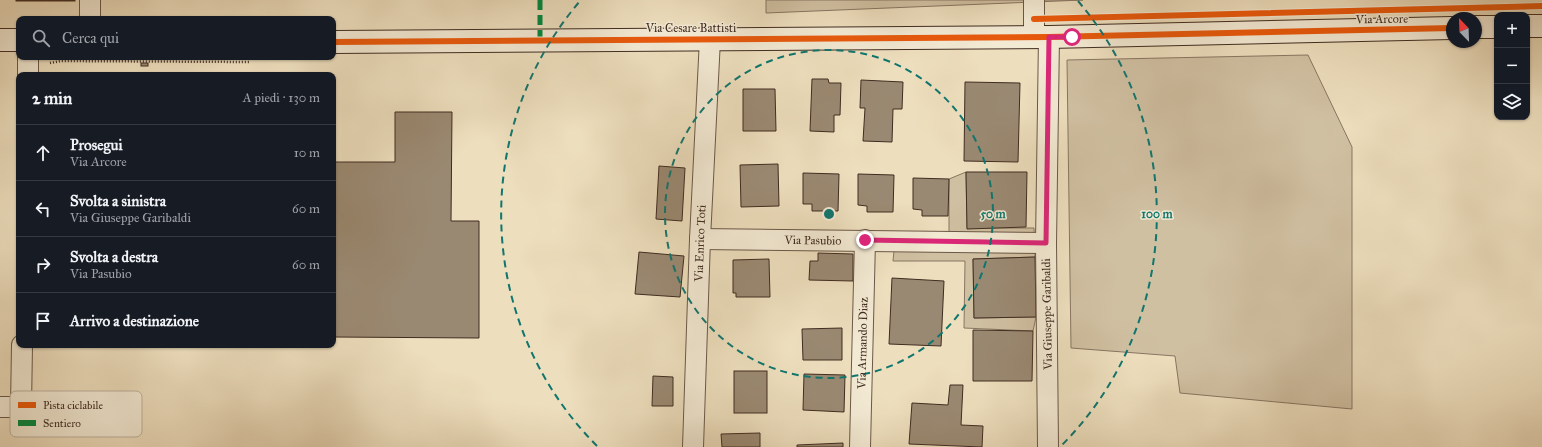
<!DOCTYPE html>
<html lang="it">
<meta charset="utf-8">
<style>
:root{--surface:#171b24;--page:#242831;--text:#f1f3f6;--muted:#9ea1a6;--line:#363941}
body{margin:0;font-family:"IM FELL Great Primer",serif;background:var(--page);color:var(--text)}
.controls{position:absolute;right:12px;top:12px;display:grid;overflow:hidden;border-radius:8px;box-shadow:0 1px 3px #0004}
.controls button{width:36px;height:36px;display:grid;place-items:center;padding:0;border:0;border-bottom:1px solid var(--line);background:var(--surface);color:var(--text);font:20px sans-serif}
.compass{position:absolute;left:1446px;top:12px;width:36px;height:36px;border-radius:50%;background:var(--surface);box-shadow:0 1px 3px #0004;rotate:337deg}
.stop{position:absolute;width:12px;height:12px;margin:-9px;border:3px solid #db2777;border-radius:50%;background:#fff}
.stop.end{background:#db2777;border-color:#fff;box-shadow:0 1px 4px #0008}
.list{margin:0;padding:0;list-style:none}
h2{display:flex;justify-content:space-between;align-items:center;height:52px;margin:0;padding:0 16px;font-size:17px}
h2 small{font-size:13px;font-weight:400;color:var(--muted)}
.list li{display:grid;grid-template-columns:26px 1fr auto;gap:12px;align-items:center;box-sizing:border-box;height:56px;padding:0 16px;border-top:1px solid var(--line)}
.list b{display:block;font-size:15px;white-space:nowrap}
.list p{margin:0;font-size:13px;white-space:nowrap;color:var(--muted)}
.list em{font-size:13px;font-style:normal;color:var(--muted)}
.icon{flex:none;width:22px;height:22px;fill:none;stroke:currentColor;stroke-width:2;stroke-linecap:round;stroke-linejoin:round}
.map{position:relative;flex:none;width:1542px;height:447px;overflow:hidden}
.search{position:absolute;background:var(--surface);box-shadow:0 1px 3px #0004;left:16px;top:16px;width:320px;height:44px;display:flex;align-items:center;gap:10px;box-sizing:border-box;padding:0 14px;border-radius:8px;color:var(--muted);font-size:15px}
.panel{position:absolute;background:var(--surface);box-shadow:0 1px 3px #0004;left:16px;top:72px;width:320px;height:276px;border-radius:8px}
.map>svg:first-child{display:block}
.green{fill:#d0c0a2;stroke:#887662}
.building{fill:#9a8972;stroke:#402c21}
.lines{fill:none;stroke-linecap:round;stroke-linejoin:round}
.street-casing{stroke:#6b5848;stroke-width:22}
.secondary-casing{stroke:#402c21;stroke-width:24}
.path{stroke:#402c21;stroke-width:2.5;stroke-dasharray:1 2;stroke-linecap:butt}
.street{stroke:#f3ead4;stroke-width:20}
.secondary{stroke:#f3ead4;stroke-width:22}
.quiet{stroke:#00873e;stroke-width:5;stroke-dasharray:10 5;stroke-linecap:butt}
.cycleway-casing{stroke:#f3ead4;stroke-width:8}
.cycleway{stroke:#e8590c;stroke-width:6}
.route{stroke:#db2777;stroke-width:5}
.ring{fill:none;stroke:#0f766e;stroke-width:2;stroke-dasharray:7 5}
.labels{text-anchor:middle;dominant-baseline:central;stroke-width:3;stroke-linejoin:round;paint-order:stroke}
.street-label{font-size:12px;fill:#402c21;stroke:#f3ead4}
.key{fill:#f3ead4;stroke:#bdb19e;stroke-width:1}
.key-label{font-size:11px;fill:#402c21}
.centre{fill:#0f766e;stroke:#f3ead4;stroke-width:2}
.ring-label{font-size:12px;text-anchor:middle;font-weight:bold;fill:#0f766e;stroke:#f3ead4;stroke-width:3;stroke-linejoin:round;paint-order:stroke}
</style>
<div class="map">
<svg width="1542" height="447" viewBox="0 0 1542 447">
<rect width="100%" height="100%" fill="#eddebd"/>
<filter id="stains"><feTurbulence type="fractalNoise" baseFrequency=".005" numOctaves="4"/><feColorMatrix values="0 0 0 0 .2 0 0 0 0 .09 0 0 0 0 .02 0 0 0 .5 -.17"/></filter>
<radialGradient id="worn" r=".72"><stop offset=".6" stop-color="#630" stop-opacity="0"/><stop offset="1" stop-color="#630" stop-opacity=".3"/></radialGradient>
<g class="green">
<path d="M766,0h317l-317,13z"/>
<path d="M1308,55l44,92v262l-172,-16 -5,-37 -104,-8 -4,-288z"/>
<path d="M966,172l1,56h67l1,29 -62,2 1,59 62,-1 -3,14 -69,-3 1,-67h-72l2,-20h54v-62z"/>
</g>
<g class="building">
<rect x="16" y="0" width="59" height="1"/>
<rect x="141" y="63" width="7" height="3"/>
<path d="M812,79h16l1,4h12l-1,32h-6v17l-24,-1z"/>
<path d="M861,80l42,2 -1,27h-9l-1,33 -29,-1 2,-33h-5z"/>
<path d="M965,82l55,1 -2,79 -54,-1z"/>
<path d="M743,89h32l1,42h-33z"/>
<path d="M395,112h57l-1,109h28v117l-146,-1v-175h62z"/>
<path d="M778,164l1,42 -38,1 -1,-42z"/>
<path d="M659,166l26,2 -3,53 -26,-2z"/>
<path d="M966,172h61l-1,55 -59,2z"/>
<path d="M803,173l36,1 -1,37h-26v-7h-9z"/>
<path d="M858,174l36,1 -1,37h-26v-6l-9,-1z"/>
<path d="M913,178l36,1 -1,37h-26v-6l-9,-1z"/>
<path d="M639,252l45,4 -4,41 -45,-3z"/>
<path d="M818,253l35,1v27l-44,-1 1,-19h8z"/>
<path d="M1035,257l1,60 -62,1 -1,-59z"/>
<path d="M769,259l1,38h-34v-4h-3v-33z"/>
<path d="M892,278l52,3 -3,65 -52,-2z"/>
<path d="M842,328v32h-39l-1,-31z"/>
<path d="M973,330l60,1 -1,50h-59z"/>
<rect x="734" y="371" width="33" height="42"/>
<path d="M804,374l41,1 -1,37 -41,-2z"/>
<path d="M653,376l20,1v29h-21z"/>
<path d="M950,385h13l-2,40 22,1 -1,21 -73,-3 3,-41 36,2z"/>
<path d="M760,433v14h-38l-1,-13z"/>
<path d="M843,443v4h-46v-2z"/>
</g>
<g class="lines">
<defs>
<g id="street">
<path d="M90,0v19"/>
<path d="M1034,0v37"/>
<path d="M28,75v-18"/>
<path id="s1" d="M700,239l346,4"/>
<path d="M0,407h21l1,-62"/>
<path id="s2" d="M693,447l7,-208 10,-200"/>
<path id="s3" d="M860,447l5,-207"/>
<path d="M1048,447l-2,-204 3,-206"/>
</g>
<g id="secondary">
<path d="M1527,26h15"/>
<path d="M1476,27h21"/>
<path d="M0,40h19"/>
<path d="M333,42l716,-5 403,-9"/>
</g>
</defs>
<use href="#street" class="street-casing"/>
<use href="#secondary" class="secondary-casing"/>
<path class="path" d="M50,63l11,-2 188,1"/>
<use href="#street" class="street"/>
<use href="#secondary" class="secondary"/>
<path class="quiet" d="M540,40v-40"/>
<defs>
<g id="cycleway">
<path d="M1034,19l508,-13"/>
<path d="M333,42l716,-5 403,-9"/>
</g>
</defs>
<use href="#cycleway" class="cycleway-casing"/>
<use href="#cycleway" class="cycleway"/>
</g>
<g class="lines">
<path class="route" d="M865,240l181,3 3,-206h23"/>
</g>
<g class="ring">
<circle cx="829" cy="214" r="164"/>
<path d="M597 446A328 328 0 0 1 580 1M1078 1A328 328 0 0 1 1061 446"/>
</g>
<g class="labels">
<g class="street-label">
<text transform="translate(1382 19) rotate(-1)">Via Arcore</text>
<text x="691" y="28">Via Cesare Battisti</text>
<text stroke="none"><textPath href="#s1" startOffset="113">Via Pasubio</textPath></text>
<text stroke="none"><textPath href="#s2" startOffset="204">Via Enrico Toti</textPath></text>
<text transform="translate(1047 314) rotate(-91)">Via Giuseppe Garibaldi</text>
<text stroke="none"><textPath href="#s3" startOffset="104">Via Armando Diaz</textPath></text>
</g>
</g>
<rect x="10" y="391" width="132" height="46" rx="6" class="key"/>
<rect x="18" y="402" width="18" height="6" fill="#e8590c"/>
<rect x="18" y="420" width="18" height="6" fill="#00873e"/>
<g class="key-label">
<text x="43" y="409">Pista ciclabile</text>
<text x="43" y="427">Sentiero</text>
</g>
<circle cx="829" cy="214" r="6" class="centre"/>
<g class="ring-label">
<text x="993" y="218">50 m</text>
<text x="1157" y="218">100 m</text>
</g>
<rect width="100%" height="100%" filter="url(#stains)"/>
<rect width="100%" height="100%" fill="url(#worn)"/>
</svg>
<div class="controls">
<button>+</button>
<button>−</button>
<button><svg class="icon" aria-label="layers" viewBox="0 0 24 24"><path d="M12 4l9 5-9 5-9-5zM3 14l9 5 9-5"/></svg></button>
</div>
<svg class="compass" viewBox="-18 -18 36 36"><path d="M0-13l5 13h-10z" fill="#e53935"/><path d="M0 13l5-13h-10z" fill="#9ea1a6"/></svg>
<div class="stop" style="left:1072px;top:37px"></div>
<div class="stop end" style="left:865px;top:240px"></div>
<div class="search"><svg class="icon" aria-label="search" viewBox="0 0 24 24"><circle cx="10" cy="10" r="6"/><path d="M15 15l6 6"/></svg>Cerca qui</div>
<section class="panel">
<h2>2 min<small>A piedi · 130 m</small></h2>
<ul class="list">
<li><svg class="icon" aria-label="ahead" viewBox="0 0 24 24"><path d="M12 20V5M6 11l6-6 6 6"/></svg><div><b>Prosegui</b><p>Via Arcore</p></div><em>10 m</em></li>
<li><svg class="icon" aria-label="left" viewBox="0 0 24 24"><path d="M17 20v-9H6M10 6l-5 5 5 5"/></svg><div><b>Svolta a sinistra</b><p>Via Giuseppe Garibaldi</p></div><em>60 m</em></li>
<li><svg class="icon" aria-label="right" viewBox="0 0 24 24"><path d="M7 20v-9h11M14 6l5 5-5 5"/></svg><div><b>Svolta a destra</b><p>Via Pasubio</p></div><em>60 m</em></li>
<li><svg class="icon" aria-label="arrive" viewBox="0 0 24 24"><path d="M6 21V4h12l-3 4 3 4H6"/></svg><div><b>Arrivo a destinazione</b></div></li>
</ul>
</section>
</div>
